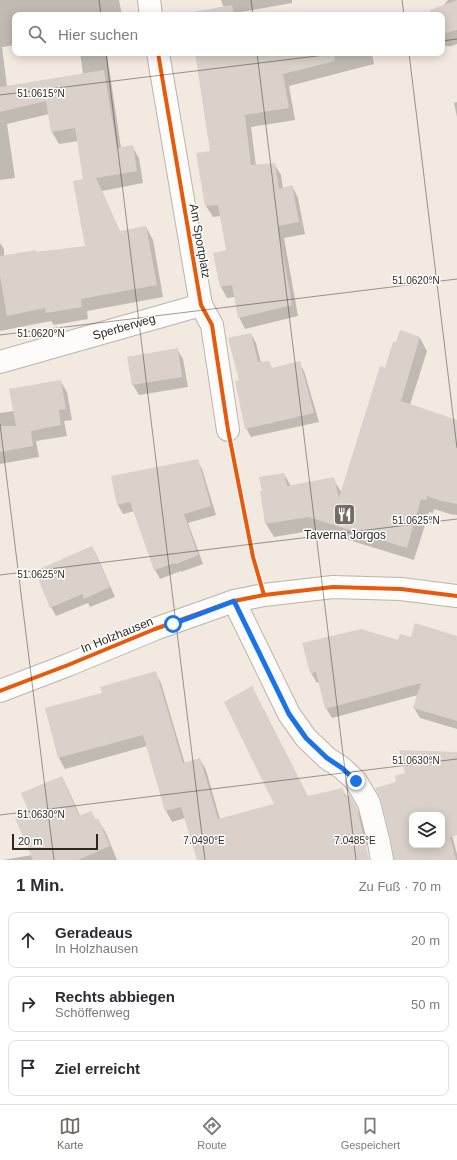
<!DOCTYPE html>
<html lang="de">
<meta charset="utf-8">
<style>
:root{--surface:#fff;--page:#f7f7f7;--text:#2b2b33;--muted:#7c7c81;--line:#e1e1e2;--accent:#736c64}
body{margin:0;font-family:Helvetica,sans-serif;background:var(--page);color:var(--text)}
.controls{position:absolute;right:12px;bottom:12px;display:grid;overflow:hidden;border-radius:8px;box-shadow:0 2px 10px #0003}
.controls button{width:36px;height:36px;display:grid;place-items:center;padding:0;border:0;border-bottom:1px solid var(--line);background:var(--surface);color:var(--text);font:20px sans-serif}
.scale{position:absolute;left:12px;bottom:10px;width:86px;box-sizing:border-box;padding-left:4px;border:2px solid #2e2821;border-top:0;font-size:11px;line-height:14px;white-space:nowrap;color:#2e2821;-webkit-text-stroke:3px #fff;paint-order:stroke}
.stop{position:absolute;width:12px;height:12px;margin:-9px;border:3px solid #1a73e8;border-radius:50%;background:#fff}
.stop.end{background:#1a73e8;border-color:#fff;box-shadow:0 1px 4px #0008}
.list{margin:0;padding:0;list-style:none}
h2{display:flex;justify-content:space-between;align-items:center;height:52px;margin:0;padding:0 16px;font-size:17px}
h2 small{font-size:13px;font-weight:400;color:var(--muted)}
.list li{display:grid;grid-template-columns:26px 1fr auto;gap:12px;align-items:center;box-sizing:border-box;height:56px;margin:0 8px 8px;padding:0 8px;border:1px solid var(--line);border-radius:8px}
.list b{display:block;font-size:15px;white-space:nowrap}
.list p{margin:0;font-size:13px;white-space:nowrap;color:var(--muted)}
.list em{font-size:13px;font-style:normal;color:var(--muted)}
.icon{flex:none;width:22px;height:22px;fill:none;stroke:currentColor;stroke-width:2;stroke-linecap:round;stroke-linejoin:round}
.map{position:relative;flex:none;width:457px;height:860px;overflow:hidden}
.search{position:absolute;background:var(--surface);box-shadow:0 2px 10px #0003;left:12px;right:12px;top:12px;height:44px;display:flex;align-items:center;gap:10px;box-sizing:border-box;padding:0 14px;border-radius:8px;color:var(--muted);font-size:15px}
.sheet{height:244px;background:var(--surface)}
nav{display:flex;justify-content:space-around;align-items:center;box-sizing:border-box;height:56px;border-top:1px solid var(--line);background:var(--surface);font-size:11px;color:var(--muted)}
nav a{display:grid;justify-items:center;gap:2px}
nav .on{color:var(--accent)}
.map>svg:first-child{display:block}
.shadow{fill:#0003;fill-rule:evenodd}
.building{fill:#d9d1ca;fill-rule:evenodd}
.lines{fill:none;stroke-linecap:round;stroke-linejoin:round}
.street-casing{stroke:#bbb4ac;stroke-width:24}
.secondary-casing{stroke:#bbb4ac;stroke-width:24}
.street{stroke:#fdfcfa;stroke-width:22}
.secondary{stroke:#fdfcfa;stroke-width:22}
.cycleway-casing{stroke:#fff;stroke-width:6}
.cycleway{stroke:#e8590c;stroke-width:4}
.route{stroke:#1a73e8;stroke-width:5}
.ticks{fill:none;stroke:#2e2821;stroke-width:1;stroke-opacity:0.45}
.labels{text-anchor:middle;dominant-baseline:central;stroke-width:3;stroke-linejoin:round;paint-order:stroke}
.street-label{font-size:12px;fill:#2e2821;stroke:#fff}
.poi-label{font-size:12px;fill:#2e2821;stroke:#fff}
.ticks-label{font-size:10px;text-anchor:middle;fill:#2e2821;stroke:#fff;stroke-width:3;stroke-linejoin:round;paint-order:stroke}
</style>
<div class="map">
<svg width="457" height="860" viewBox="0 0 457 860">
<rect width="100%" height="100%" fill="#f2e9e0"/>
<g class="shadow">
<path d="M0,0h119l3,15h-107v30l-13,2 5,40 76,-13 -3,-21h34l-7,1 14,94 11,-2 7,12 4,25 -41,8 18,41 26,-5 7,13 10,57 -76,14 1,8 -34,6 -3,-4 -51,10v-88l4,6v7l82,-9 -2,-67 -6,-39 -19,3 -7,-12 -3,-18 -42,10 8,54 -15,2z"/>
<path d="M221,0h71v3l-56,10 1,2h-48l35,-7z"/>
<path d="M448,0h9v44l-5,2h-10v-31h-11l12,-9z"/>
<path d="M196,53h176l2,11 -85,22 6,34 -44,7 5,39 18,-2 7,11 2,14 9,-3 6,12 7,36 -21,4 14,78 -53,13 -6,-12 -4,-20 -8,1 -6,-11 6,-36 -6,-35 -8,1 -7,-11 6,-54z"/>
<path d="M457,102v15l-3,-14z"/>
<path d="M251,334l5,9 5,20 7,-1 4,7 27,-7 5,9 15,51 -68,15 -5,-9 -6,-47z"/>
<path d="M420,338l7,13 -17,54 47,16v94l-7,-1 -16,-5 -1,4 -4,-1 -15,48 -98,-30 -42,7 -8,-13 -5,-32h2l21,-18 7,12 42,-7 9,14 43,-124z"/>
<path d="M177,349l6,10 5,28 -49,8 -6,-10 -5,-28z"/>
<path d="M61,382l6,10 5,28 -8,1 3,15 -31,5 3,16 -39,7v-51l14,-2z"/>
<path d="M197,460l5,9 14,46 -28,8 15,41 -22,8v-1l-21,8 -5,-9 -20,-59 -12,3 -5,-9 -6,-28z"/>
<path d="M92,547l5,9 18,41 -25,10 -2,-4 -32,13 -5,-9z"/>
<path d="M457,637v92l-37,-11 -6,-10 4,-13 -86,23 -6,-10 -7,-26 -2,1 -6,-10 88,-32 13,-3z"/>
<path d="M155,672l6,11 24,81 15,-5 6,11 14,49 122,-30 5,8h3l13,23 6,24 -50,10 1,6h-122l-13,-42 -13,4 -6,-11 -19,-65 -82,23 -6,-11 -13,-50 57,-14z"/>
<path d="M457,753v30l-18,5 18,66v6h-51l-9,-78 9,-8zM412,815h30v30h-30z"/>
<path d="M62,777l7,14 11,25 11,-4 5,8h2l8,13 11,27h-114l29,-5 -2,-42z"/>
</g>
<g class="building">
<path d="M457,0v30l-15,4v-19h-12v-5z"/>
<path d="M232,5l2,10h-46v-2z"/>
<path d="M195,53h139l1,8 -52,13 6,34 -44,7 6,50 24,-2 4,26 13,-4 7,37 -21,4 14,79 -54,13 -6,-33 -12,2 -7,-34 13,-3 -8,-45 -13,1 -9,-53 14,-2z"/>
<path d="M104,70l13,78 16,-3 4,26 -41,7 24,53 26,-5 11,59 -76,14 1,8 -36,6 -1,-5 -38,8 -7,-40v-20l36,-6v2l49,-6 -12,-65 10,-2 -8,-51 -24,4 -5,-31 -46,11v-25z"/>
<path d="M400,330l20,7 -19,64 56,19v84l-16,-3 -14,-5 -1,4 -5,-1 -14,49 -99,-31 -43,7 -5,-33h2l-3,-14 25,-4 3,13 47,-9 5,21 41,-132 5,2 8,-26h3z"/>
<path d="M251,333l7,29 11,-1 3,7 28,-7 14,52 -69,16 -10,-48 4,-1 -11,-42z"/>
<path d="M178,348l4,29 -50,8 -5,-28z"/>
<path d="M61,380l5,29 -7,1 2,15 -30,6 2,15 -33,6v-26h16l-7,-37z"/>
<path d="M198,459l13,47 -27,8 14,41 -22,9 -1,-1 -21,7 -24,-68 -13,3 -6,-29z"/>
<path d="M92,546l18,41 -26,12 -2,-5 -32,14 -15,-37z"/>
<path d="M415,623l42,13v85l-44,-13 8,-25 -96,26 -9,-37 -6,1 -8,-30 59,-14 37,11 2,-6 11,3z"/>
<path d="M156,671l27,92 17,-5 18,61 56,-15 -50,-102 28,-16 56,110 35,-8 2,9 5,-2 7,13 12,52h-172l-16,-53 -16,4 -22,-76 -85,23 -13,-50 57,-15 -2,-6z"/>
<path d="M399,750l58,2v83l-7,2 6,23h-62l-3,-20 -10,-40 -6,-12 21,-6 -1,-6 10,-3zM412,815h30v30h-30z"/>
<path d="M62,776l17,40 12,-5 4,9 3,-2 12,28 -32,14h-45l-18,-42 14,-6 -8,-19z"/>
</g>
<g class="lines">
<defs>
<g id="street">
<path d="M149,0l2,15"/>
<path d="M158,53l43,252 11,20 16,105"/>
<path d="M0,362l201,-57"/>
<path d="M234,601l55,113 17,24 21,20 15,10 14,13 13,22 10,40 3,17"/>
</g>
<path id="secondary" d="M0,691l68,-26 87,-36 79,-28 30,-6 69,-8 68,2 56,7"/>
</defs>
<use href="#street" class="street-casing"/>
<use href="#secondary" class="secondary-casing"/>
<use href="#street" class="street"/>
<use href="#secondary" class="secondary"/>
<defs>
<g id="cycleway">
<path d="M158,53l43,252 11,20 16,105 25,127 11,38"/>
<path d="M0,691l68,-26 87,-36 79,-28 30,-6 69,-8 68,2 56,7"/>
</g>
</defs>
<use href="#cycleway" class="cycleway-casing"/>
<use href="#cycleway" class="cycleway"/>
</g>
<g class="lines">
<path class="route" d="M173,624l61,-23 55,113 17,24 21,20 15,10 14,13"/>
</g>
<path class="ticks" d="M99,0l2,15M251,0l2,15M402,0l2,15M442,41l15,-2M106,53l99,807M257,53l99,807M409,53l48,395M0,95l341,-42M0,335l457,-56M0,424l54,436M0,575l457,-56M0,815l457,-56"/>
<defs>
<symbol id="restaurant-square" viewBox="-11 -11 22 22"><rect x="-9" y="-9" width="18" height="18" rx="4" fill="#736c64" stroke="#fff"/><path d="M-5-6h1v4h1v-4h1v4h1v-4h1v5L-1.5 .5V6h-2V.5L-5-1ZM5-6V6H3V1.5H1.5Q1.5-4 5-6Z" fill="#fff"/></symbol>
</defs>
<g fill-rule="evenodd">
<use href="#restaurant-square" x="332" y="502" width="25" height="25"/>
</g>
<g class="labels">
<g class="street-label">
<text transform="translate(200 241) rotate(80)">Am Sportplatz</text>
<text transform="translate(124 327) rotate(-16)">Sperberweg</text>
<text transform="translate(117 635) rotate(-22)">In Holzhausen</text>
</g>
<g class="poi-label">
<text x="345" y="535">Taverna Jorgos</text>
</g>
</g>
<g class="ticks-label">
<text x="41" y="97">51.0615°N</text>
<text x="416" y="284">51.0620°N</text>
<text x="41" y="337">51.0620°N</text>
<text x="416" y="524">51.0625°N</text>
<text x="41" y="578">51.0625°N</text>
<text x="416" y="764">51.0630°N</text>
<text x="41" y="818">51.0630°N</text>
<text x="204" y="844">7.0490°E</text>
<text x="355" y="844">7.0485°E</text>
</g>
</svg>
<div class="controls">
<button><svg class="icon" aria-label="layers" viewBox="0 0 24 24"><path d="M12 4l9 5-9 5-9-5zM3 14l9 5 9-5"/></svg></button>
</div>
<div class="scale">20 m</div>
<div class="stop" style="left:173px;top:624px"></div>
<div class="stop end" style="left:356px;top:781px"></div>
<div class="search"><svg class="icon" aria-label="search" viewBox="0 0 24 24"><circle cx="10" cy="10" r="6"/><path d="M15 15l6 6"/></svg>Hier suchen</div>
</div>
<section class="sheet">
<h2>1 Min.<small>Zu Fuß · 70 m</small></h2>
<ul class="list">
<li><svg class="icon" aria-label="ahead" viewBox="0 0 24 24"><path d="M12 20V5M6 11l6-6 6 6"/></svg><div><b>Geradeaus</b><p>In Holzhausen</p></div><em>20 m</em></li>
<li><svg class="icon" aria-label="right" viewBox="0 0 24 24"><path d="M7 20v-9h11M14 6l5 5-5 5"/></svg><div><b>Rechts abbiegen</b><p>Schöffenweg</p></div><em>50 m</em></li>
<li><svg class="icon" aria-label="arrive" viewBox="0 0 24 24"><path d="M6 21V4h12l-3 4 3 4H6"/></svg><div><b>Ziel erreicht</b></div></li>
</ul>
</section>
<nav>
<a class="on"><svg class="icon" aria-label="map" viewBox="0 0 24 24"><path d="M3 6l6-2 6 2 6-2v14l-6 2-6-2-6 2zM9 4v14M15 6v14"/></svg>Karte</a>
<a><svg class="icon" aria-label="directions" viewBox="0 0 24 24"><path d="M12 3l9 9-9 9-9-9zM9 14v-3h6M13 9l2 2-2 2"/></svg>Route</a>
<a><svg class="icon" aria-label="saved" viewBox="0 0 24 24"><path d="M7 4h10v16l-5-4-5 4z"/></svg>Gespeichert</a>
</nav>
